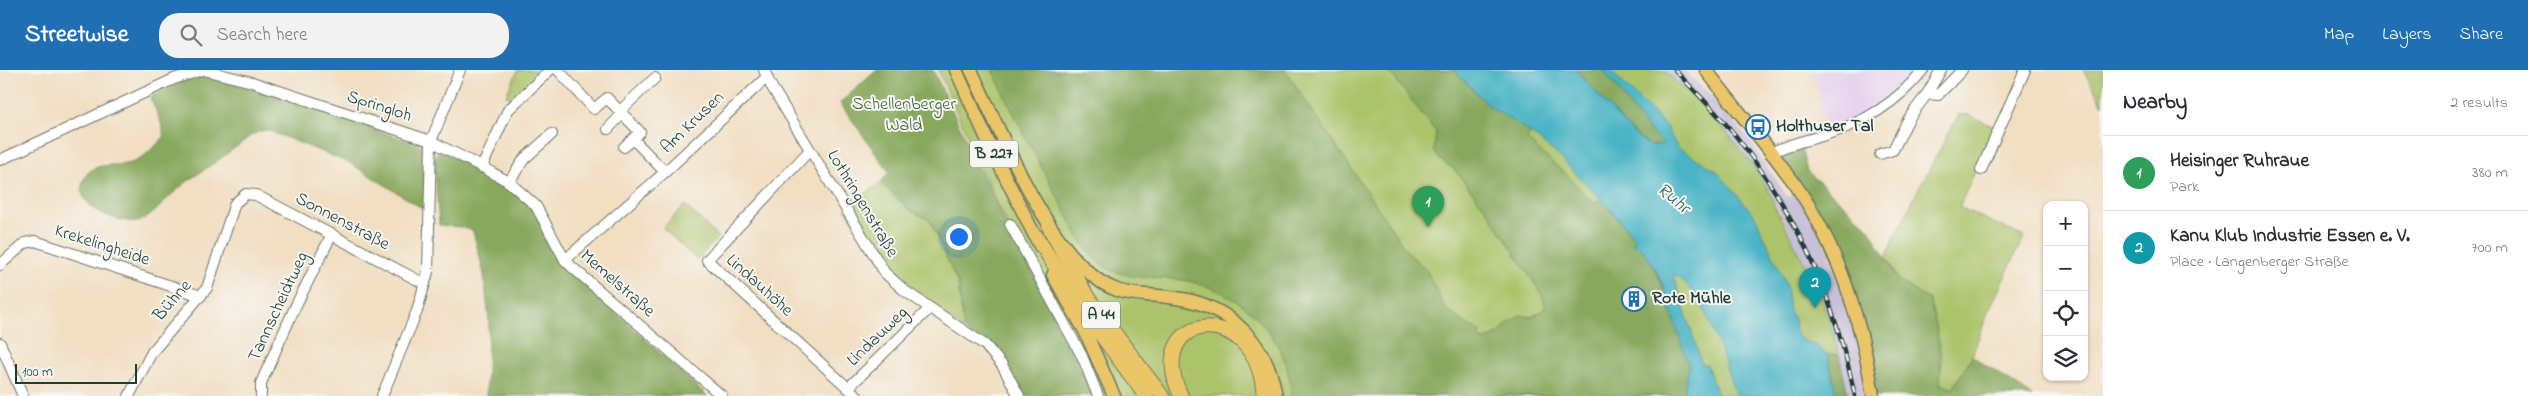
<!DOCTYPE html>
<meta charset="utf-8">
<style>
:root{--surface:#fff;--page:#f2f2f3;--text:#2b2b33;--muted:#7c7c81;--line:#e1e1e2;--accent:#1f6fb2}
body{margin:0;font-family:"Indie Flower",sans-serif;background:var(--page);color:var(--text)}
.controls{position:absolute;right:15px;bottom:15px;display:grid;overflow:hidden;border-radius:10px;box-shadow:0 1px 4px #0004}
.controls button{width:45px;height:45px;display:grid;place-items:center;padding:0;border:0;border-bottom:1px solid var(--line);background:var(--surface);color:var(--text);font:25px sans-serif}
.scale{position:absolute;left:15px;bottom:12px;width:122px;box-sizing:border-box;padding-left:5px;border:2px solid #1f3d34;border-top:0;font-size:14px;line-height:18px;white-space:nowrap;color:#1f3d34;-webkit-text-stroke:4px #f6f6f2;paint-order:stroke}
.you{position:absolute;left:958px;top:166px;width:18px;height:18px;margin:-12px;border:4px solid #fff;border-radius:50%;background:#1a73e8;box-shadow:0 0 0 8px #1a73e833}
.badge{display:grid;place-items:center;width:32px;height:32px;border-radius:50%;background:var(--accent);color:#fff;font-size:16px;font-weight:700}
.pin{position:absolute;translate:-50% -41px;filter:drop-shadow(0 1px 2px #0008)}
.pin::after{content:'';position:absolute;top:26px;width:18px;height:15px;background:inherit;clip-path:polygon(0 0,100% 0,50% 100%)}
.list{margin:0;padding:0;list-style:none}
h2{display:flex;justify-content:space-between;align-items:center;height:65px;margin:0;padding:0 20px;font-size:21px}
h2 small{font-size:16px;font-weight:400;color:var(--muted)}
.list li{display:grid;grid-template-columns:32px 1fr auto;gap:15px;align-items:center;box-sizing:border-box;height:75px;padding:0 20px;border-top:1px solid var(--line)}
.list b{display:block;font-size:19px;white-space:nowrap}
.list p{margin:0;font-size:16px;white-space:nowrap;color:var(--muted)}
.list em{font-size:16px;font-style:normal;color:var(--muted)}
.icon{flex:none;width:28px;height:28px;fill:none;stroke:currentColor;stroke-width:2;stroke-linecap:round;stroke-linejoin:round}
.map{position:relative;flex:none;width:2103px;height:326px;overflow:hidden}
header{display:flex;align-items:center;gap:30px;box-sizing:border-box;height:70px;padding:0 25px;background:var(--accent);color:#fff}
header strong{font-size:24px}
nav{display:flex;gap:28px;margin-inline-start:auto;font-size:18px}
.search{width:350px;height:45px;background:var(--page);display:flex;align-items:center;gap:12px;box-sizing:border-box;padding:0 18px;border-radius:20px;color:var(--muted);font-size:19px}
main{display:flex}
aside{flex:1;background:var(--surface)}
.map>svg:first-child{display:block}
.built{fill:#e7d2ef}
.industrial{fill:#c8bfd8}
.green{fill:#abc369;stroke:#65804e}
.forest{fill:#88a95d;stroke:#547348}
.water{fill:#48b4c5;stroke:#34787c}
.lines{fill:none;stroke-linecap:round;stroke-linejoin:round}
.minor-casing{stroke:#697565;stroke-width:12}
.major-casing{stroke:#697565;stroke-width:15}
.highway-casing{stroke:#697565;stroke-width:16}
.minor{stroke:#fff;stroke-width:10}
.major{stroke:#eac669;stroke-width:12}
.highway{stroke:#eac669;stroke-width:14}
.rail-casing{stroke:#1f3d34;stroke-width:4.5}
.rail{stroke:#f6f6f2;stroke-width:2.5;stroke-dasharray:8;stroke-linecap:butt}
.labels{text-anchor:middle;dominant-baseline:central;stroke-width:4;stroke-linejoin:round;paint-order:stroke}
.shield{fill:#f6f6f2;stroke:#60746d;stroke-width:1}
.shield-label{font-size:16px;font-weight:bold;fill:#1f3d34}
.park-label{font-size:18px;fill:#425e41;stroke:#f6f6f2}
.street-label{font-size:18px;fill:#1f3d34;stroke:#f6f6f2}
.poi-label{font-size:18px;font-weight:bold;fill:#1f3d34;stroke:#f6f6f2;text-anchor:start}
.water-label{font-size:19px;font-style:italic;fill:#2b6160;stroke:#f6f6f2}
</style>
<header>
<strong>Streetwise</strong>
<div class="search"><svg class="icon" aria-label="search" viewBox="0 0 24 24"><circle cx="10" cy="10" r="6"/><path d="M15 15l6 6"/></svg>Search here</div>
<nav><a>Map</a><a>Layers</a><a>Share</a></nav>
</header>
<main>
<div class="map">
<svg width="2103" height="326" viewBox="0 0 2103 326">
<rect width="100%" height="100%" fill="#f6f6f2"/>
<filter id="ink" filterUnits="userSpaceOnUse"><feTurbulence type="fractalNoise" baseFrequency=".02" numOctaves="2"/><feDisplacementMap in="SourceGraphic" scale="10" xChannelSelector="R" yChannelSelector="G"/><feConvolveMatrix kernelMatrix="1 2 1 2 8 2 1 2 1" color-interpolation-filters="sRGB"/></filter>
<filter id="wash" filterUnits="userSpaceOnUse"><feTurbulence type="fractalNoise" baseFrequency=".0096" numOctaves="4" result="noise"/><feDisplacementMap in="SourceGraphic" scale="20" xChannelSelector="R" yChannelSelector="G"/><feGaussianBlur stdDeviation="1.12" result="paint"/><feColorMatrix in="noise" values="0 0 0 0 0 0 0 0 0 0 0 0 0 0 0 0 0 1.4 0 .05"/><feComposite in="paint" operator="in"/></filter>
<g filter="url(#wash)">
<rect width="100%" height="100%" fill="#f2dec1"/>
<path class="built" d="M1813,0h110l-36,36 -61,24z"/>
<path class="industrial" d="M1663,0h21l27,26 34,38 43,63 10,-6 44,89 29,116h-23l-9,-41 -16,-53 -53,-110 -34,-47 -32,-38z"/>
<g class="green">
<path d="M518,0h27l-36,33 2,-6 -5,-2z"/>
<path d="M938,0h725c13,12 27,23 40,36 16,16 69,79 71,99 19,37 41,75 55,115 8,25 13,50 17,76h-745l-30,-51 -72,-138z"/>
<path d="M2083,0h20v35z"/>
<path d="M1959,44l10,1 26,12 -36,80 65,30 -36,75 -16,44 -19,33 -13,-5 2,-26 -13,-58 -31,-20 -12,-24 30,-62z"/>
<path d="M881,113l30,28 19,9 28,64 6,46 -77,-59 -42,-63z"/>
<path d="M685,135l33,32 -21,23 -34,-32z"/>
</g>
<g class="forest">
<path d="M877,0h56l72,152 58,109 15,34 18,31h-76l-17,-32 -39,-34 -6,-46 -28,-64 -19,-9 -30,-28 8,-11 -49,-69z"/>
<path d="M992,0h293l123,183 18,16 18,38 16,13 21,12 -1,7 6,1 15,-8 5,-7 14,-10 11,2 13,-7 1,-5 -3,-10 -54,-83 -34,-43 -14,-9 -6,-9 2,-19 -48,-62h66l34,35 43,28 -4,7 42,37 25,27 7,-5 33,39 -1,6c4,3 6,2 9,6 15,13 44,94 47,115 1,8 -4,21 -4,31h-394c-1,-58 -48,-104 -103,-115 -31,-6 -68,2 -93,-22 -13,-13 -21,-32 -30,-48 -17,-32 -35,-64 -51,-97 -8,-14 -14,-30 -22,-44z"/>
<path d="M1576,0h28l41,56 19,18 -14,2 -17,-13z"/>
<path d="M200,4l78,22 147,51v63l-75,-47 -83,-33c-15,1 -23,12 -35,20 -22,17 -45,29 -64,48 -9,9 -17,20 -30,23 -17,3 -60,-13 -56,-34 5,-32 38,-16 56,-27 6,-3 10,-8 15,-12 3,-3 9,-7 10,-11 3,-8 -10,-32 -13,-40z"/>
<path d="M1800,75l7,26 62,57 29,52 31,20c9,28 13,54 11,84l13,5 19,-33 60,40h-158l-28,-117 -72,-126z"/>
<path d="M438,81l7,1 62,33 19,14 44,71 137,126h-221l3,-76 -5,-46 -11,-43 -12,-4 -22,-2 -5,-68z"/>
<path d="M1828,285h11l9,41h-11z"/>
</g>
<path class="water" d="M1454,0h122l57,63 17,13 13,-2 -18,-18 -41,-56h6l55,55 12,22 40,24 38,45 31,68 3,27 5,7 1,13 7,9 13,5 13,10 9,41h-101c-13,-34 -29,-105 -63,-122l29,90h5l10,32h-32v-12l4,-17 -25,-79 -8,-18 -14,-21 -9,-5 1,-6 -21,-26 -53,-55 -29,-24 -43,-28z"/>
</g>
<g filter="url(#ink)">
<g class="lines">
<defs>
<g id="minor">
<path d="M203,0l49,12 179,59 51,26 27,15 27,24 29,54 8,8 149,128"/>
<path d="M558,0l36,39 13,-11 33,34 -7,7 32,33"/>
<path d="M764,0l6,14 115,189 20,18 80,54 17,20 17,31"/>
<path d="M1941,0l-14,24 11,1 24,-25"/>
<path d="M620,41l35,-33"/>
<path d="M608,59l14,-15"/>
<path d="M624,77l9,-8"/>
<path d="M810,80l-103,110 150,136"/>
<path d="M1771,83c16,-9 33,-12 51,-17 40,-12 75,-33 101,-66"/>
<path d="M1880,84l13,-4 16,-32 18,-24"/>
<path d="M0,90l174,-81 28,-9"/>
<path d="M482,97l26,-57 42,-40"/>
<path d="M1981,100l44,-100"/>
<path d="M509,112l15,-23 28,-25"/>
<path d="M1010,154l72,132 16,40"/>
<path d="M565,190l100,-88 102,-95"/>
<path d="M0,195l25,-22 10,-2 166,55"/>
<path d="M0,273l23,53"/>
<path d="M848,318l82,-80"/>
<path d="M129,326l23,-44 55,-64 28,-85 11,-9 10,1 169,89"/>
<path d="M261,326v-13l35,-78 36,-71"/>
<path d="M382,326l35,-85 11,-39 3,-131 29,-71"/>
</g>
<g id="major">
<path d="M956,0l35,78 49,98"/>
<path d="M971,0c30,62 65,152 114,199 32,31 52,23 91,29 53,7 92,45 100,98"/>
<path d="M1706,0c30,39 63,77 91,117 42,62 65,135 76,209"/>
<path d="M1053,205l32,56 29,65"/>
</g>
<g id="highway">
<path d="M1049,157l39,71 74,98"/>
<path d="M1036,166l41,66 69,94"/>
<path d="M1181,326c-40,-84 76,-99 83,0"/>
</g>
</defs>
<use href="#minor" class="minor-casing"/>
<use href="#major" class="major-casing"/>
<use href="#highway" class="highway-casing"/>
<use href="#minor" class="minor"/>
<use href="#major" class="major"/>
<use href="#highway" class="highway"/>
<defs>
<path id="rail" d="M1675,0c21,23 45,45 64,70 60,78 96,160 116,256"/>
</defs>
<use href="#rail" class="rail-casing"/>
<use href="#rail" class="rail"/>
</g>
</g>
<defs>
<symbol id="bus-ring" viewBox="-11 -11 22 22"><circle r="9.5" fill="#f6f6f2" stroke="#1f6fb2" stroke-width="1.5"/><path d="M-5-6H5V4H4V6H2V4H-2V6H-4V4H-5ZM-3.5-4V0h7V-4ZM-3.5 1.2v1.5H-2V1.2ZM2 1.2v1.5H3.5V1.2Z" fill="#1f6fb2"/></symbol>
<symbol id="building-ring" viewBox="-11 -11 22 22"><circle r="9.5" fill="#f6f6f2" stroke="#1f6fb2" stroke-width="1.5"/><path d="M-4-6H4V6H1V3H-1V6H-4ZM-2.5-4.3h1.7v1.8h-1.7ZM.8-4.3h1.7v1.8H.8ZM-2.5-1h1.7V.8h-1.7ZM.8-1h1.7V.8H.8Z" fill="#1f6fb2"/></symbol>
</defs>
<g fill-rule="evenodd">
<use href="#bus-ring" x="1744" y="43" width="28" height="28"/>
<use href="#building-ring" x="1620" y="215" width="28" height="28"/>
</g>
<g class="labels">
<g class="shield">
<rect x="970" y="70.5" width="48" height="27" rx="4"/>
<rect x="1082" y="231.5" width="38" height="27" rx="4"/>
</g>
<g class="shield-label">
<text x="994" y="84">B 227</text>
<text x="1101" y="245">A 44</text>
</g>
<g class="park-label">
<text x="904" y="35">Schellenberger<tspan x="904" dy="21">Wald</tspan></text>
</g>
<g class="street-label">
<text transform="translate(379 37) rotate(18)">Springloh</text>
<text transform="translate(693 53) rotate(-44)">Am Krusen</text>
<text transform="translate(862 134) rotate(59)">Lothringenstraße</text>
<text transform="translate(342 152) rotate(28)">Sonnenstraße</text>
<text transform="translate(102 176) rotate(18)">Krekelingheide</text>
<text transform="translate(617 214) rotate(41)">Memelstraße</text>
<text transform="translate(759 216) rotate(42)">Lindauhöhe</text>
<text transform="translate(173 231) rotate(-49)">Bühne</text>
<text transform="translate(279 237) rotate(-65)">Tannscheidtweg</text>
<text transform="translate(878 267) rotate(-44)">Lindauweg</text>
</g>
<g class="poi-label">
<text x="1776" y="57">Holthuser Tal</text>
<text x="1652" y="229">Rote Mühle</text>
</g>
<g class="water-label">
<text transform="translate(1673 129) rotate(40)">Ruhr</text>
</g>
</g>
</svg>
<div class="controls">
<button>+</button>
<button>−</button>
<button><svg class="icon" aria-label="locate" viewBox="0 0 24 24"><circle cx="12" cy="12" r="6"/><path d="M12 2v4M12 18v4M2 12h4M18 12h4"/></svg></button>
<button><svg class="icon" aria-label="layers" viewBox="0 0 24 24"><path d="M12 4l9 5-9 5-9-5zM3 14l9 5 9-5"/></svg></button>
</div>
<div class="scale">100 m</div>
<div class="you"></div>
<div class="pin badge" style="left:1428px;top:157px;background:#2e9e5b">1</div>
<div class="pin badge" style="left:1815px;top:238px;background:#0f9aa8">2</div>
</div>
<aside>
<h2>Nearby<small>2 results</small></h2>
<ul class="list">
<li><span class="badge" style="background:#2e9e5b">1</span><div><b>Heisinger Ruhraue</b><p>Park</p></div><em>380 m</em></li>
<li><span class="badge" style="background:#0f9aa8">2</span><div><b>Kanu Klub Industrie Essen e. V.</b><p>Place · Langenberger Straße</p></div><em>700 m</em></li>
</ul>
</aside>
</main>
